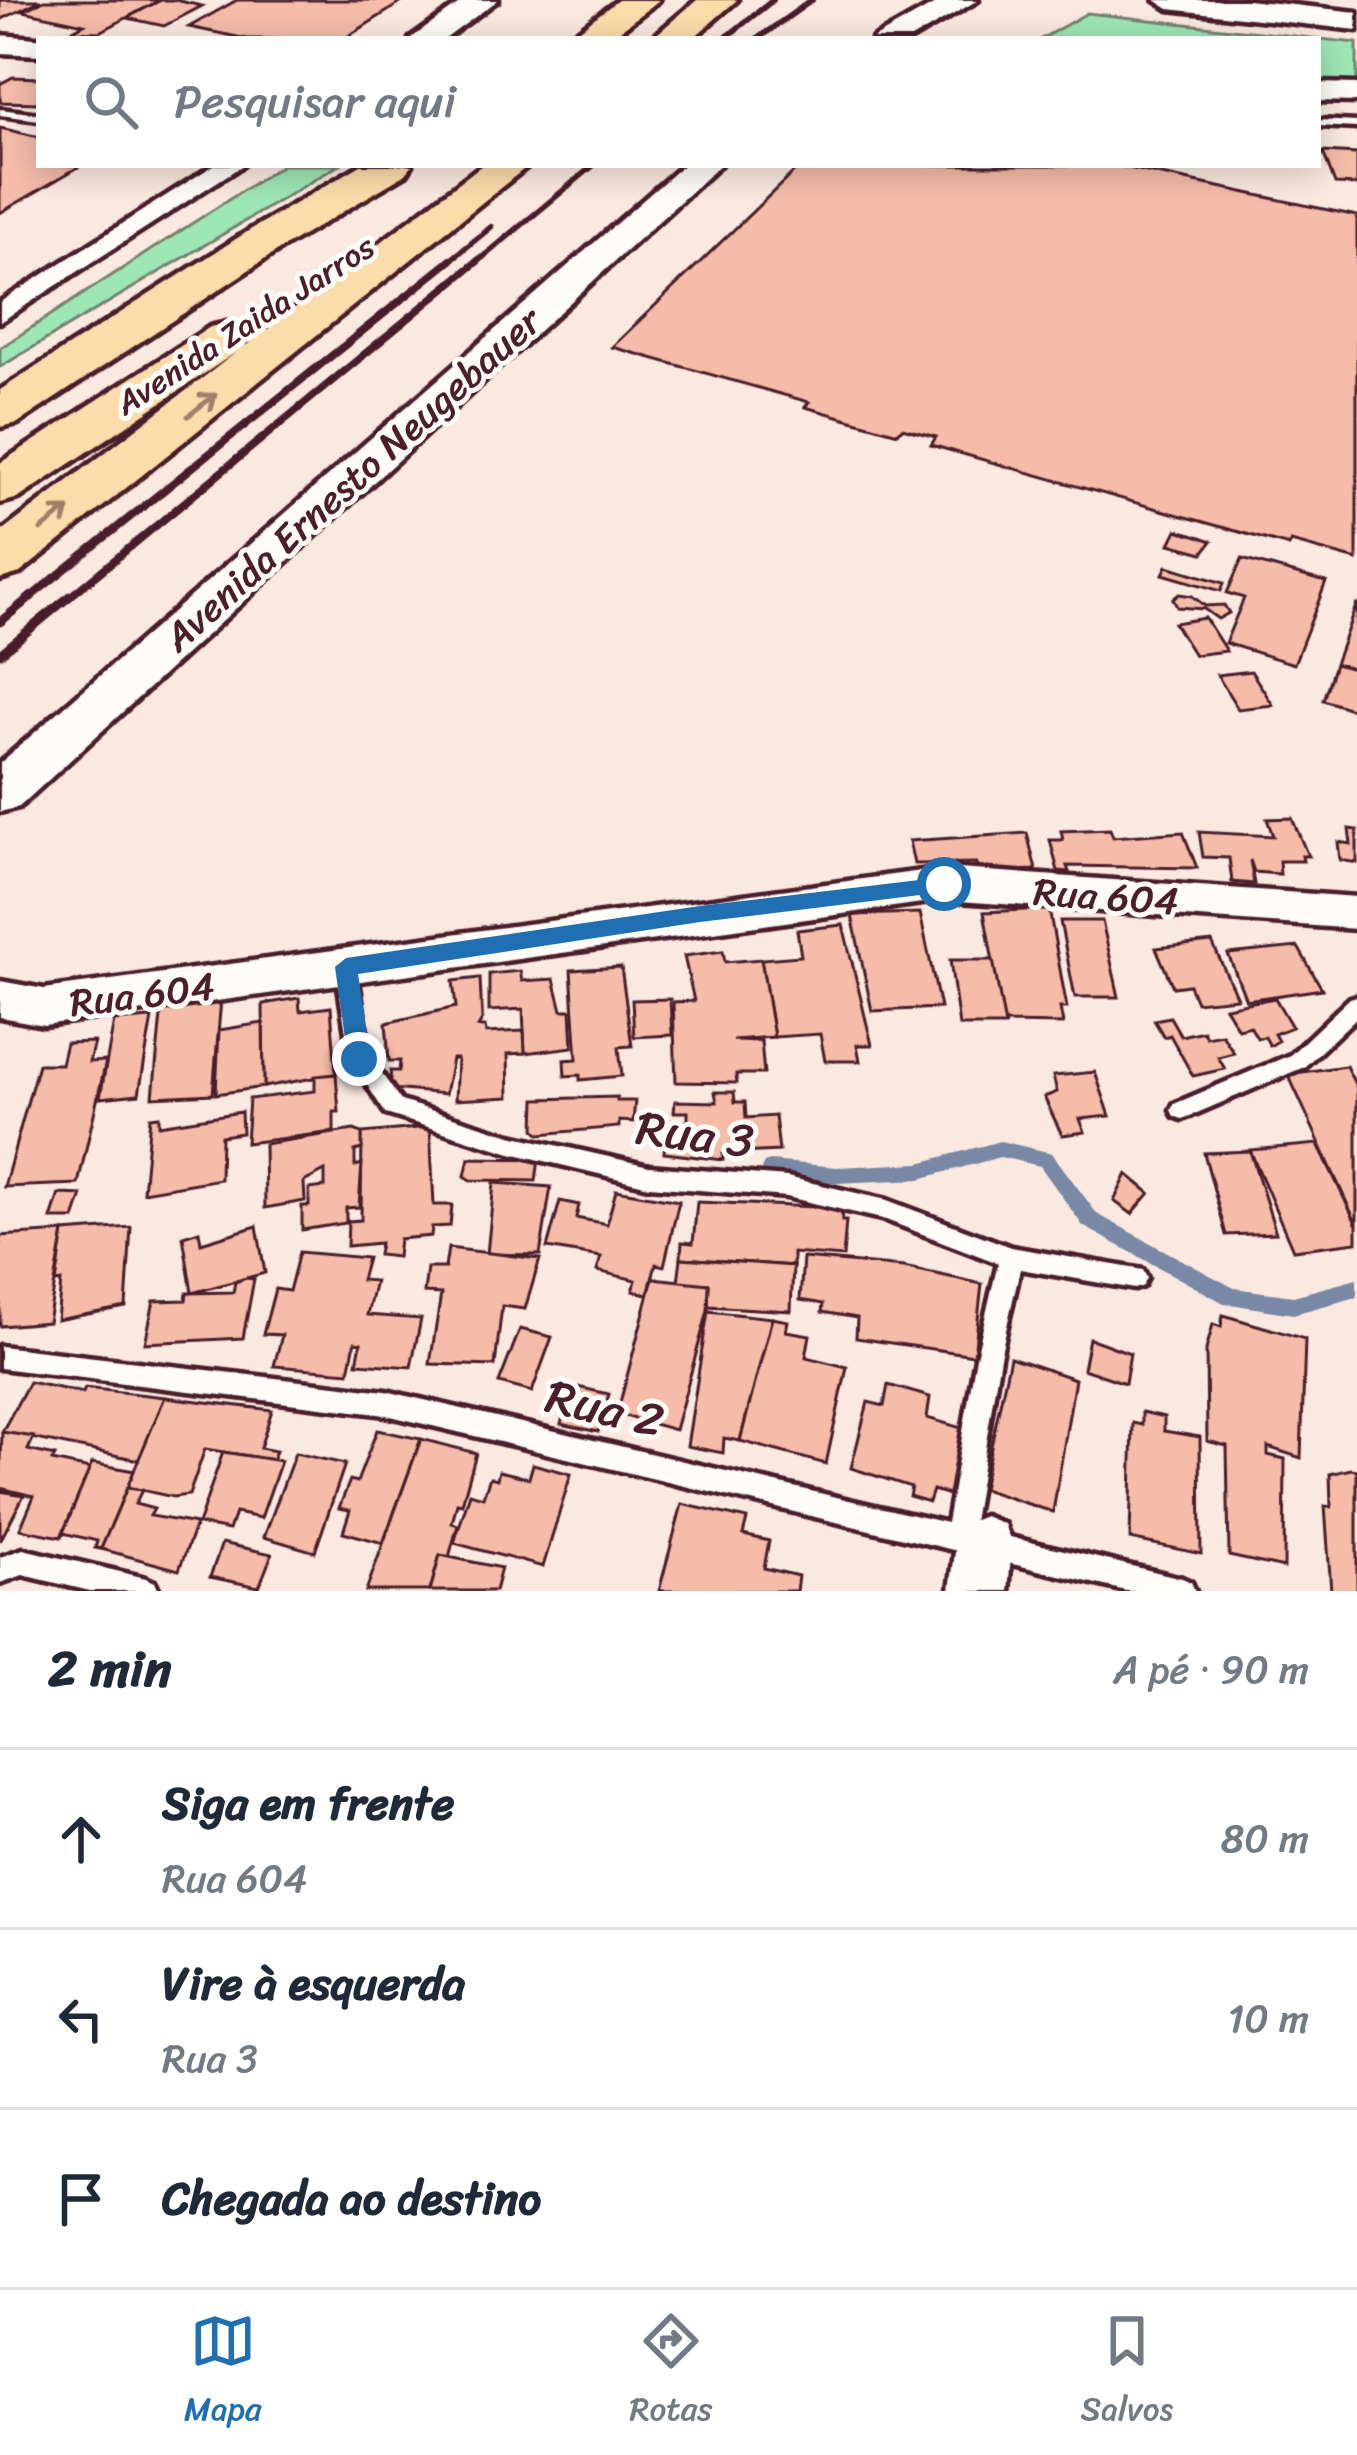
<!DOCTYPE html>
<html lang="pt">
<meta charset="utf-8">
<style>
:root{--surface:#fff;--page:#f6f6f7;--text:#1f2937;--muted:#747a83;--line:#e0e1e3;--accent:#1f6fb2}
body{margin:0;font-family:Sriracha,sans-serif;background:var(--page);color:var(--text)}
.stop{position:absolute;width:36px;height:36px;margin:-27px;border:9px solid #1f6fb2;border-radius:50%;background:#fff}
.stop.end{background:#1f6fb2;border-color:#fff;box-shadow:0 3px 12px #0008}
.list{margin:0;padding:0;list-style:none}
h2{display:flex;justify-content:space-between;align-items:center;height:156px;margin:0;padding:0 48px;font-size:51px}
h2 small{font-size:39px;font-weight:400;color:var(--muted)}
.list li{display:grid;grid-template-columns:78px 1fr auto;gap:36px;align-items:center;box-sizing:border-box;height:180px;padding:0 48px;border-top:3px solid var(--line)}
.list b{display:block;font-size:45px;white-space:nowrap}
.list p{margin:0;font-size:39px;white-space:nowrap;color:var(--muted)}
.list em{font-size:39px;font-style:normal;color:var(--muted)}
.icon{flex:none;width:66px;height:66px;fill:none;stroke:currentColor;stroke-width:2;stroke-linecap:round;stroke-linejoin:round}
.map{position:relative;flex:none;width:1357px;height:1591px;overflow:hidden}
.search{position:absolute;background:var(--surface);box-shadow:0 6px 30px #0003;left:36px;right:36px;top:36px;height:132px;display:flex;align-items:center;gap:30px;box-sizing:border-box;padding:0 42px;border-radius:0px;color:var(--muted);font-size:45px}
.sheet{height:696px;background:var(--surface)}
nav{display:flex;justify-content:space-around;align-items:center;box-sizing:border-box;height:168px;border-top:3px solid var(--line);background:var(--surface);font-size:33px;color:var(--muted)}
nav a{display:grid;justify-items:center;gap:6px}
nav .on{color:var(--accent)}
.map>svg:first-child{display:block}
.green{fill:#9de6b5;stroke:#748270;stroke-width:3}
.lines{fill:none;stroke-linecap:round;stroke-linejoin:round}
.stream{fill:#7988a5;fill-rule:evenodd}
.building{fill:#f4bca9;stroke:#4a1f2b;stroke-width:3}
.lane-casing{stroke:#4a1f2b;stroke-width:9}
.street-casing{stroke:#4a1f2b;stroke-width:9}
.secondary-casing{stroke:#4a1f2b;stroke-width:9}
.highway-casing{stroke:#4a1f2b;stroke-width:9}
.lane{fill:#fdfcf7;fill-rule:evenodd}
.street{fill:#fdfcf7;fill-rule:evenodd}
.secondary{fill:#fdfcf7;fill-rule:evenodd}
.highway{fill:#fbdcab;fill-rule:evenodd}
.rail-far2{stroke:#4a1f2b;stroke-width:6}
.rail-far1{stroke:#4a1f2b;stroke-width:8}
.rail{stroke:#4a1f2b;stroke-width:9}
.oneway{stroke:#a27e6b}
.route{fill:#1f6fb2}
.labels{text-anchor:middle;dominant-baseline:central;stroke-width:10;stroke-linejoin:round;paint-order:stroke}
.far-street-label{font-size:33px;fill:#4a1f2b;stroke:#fdfcf7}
.street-label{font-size:39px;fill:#4a1f2b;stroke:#fdfcf7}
.near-street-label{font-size:48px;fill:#4a1f2b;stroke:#fdfcf7}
</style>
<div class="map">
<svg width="1357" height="1591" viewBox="0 0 1357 1591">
<rect width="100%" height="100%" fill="#fae9e0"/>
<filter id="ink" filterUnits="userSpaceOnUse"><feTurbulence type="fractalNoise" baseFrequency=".00833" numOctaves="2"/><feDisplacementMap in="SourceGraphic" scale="24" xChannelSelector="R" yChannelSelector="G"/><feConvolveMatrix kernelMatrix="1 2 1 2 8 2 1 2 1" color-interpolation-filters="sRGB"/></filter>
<g filter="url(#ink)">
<g class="green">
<path d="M1087,13l270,30v40l-39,-2v-42h-277z"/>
<path d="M282,165h57l-339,202v-19z"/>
</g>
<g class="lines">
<path class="stream" d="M1000,1141l52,12 45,61 137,74 59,8 64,-17v18l-64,17 -69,-11 -141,-77 -43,-60 -40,-9 -80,22 -83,4 -67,-6 -6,-2 -3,-6 3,-6 6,-2 67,6 83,-4z"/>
</g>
<g class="building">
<path d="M0,0h41l-41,20z"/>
<path d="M44,0h116l-60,32 -29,-1 13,-7 -61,-13z"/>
<path d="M161,0h14l27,6 -38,20 -37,-8z"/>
<path d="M237,0h168l-61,39h-97l-58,-12z"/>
<path d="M13,77l26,1v25l-39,-1v-18z"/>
<path d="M0,128l39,9v28h43l-82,48z"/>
<path d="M1323,152l34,2v31l-22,-1z"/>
<path d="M801,165h313l243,51v344l-66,-18 -2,4 -358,-101 5,-8 -34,-9 -4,5 -93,-26 4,-5 -197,-55z"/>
<path d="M1177,530l18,5 17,6 -9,12 -33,-9z"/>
<path d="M1242,559l84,23 -32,82 -69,-21 19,-45 -17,-5z"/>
<path d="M1167,566l57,17 -3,8 -58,-17z"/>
<path d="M1179,594l13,2 13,10 19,-1 5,8 -11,6 -14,-10 -27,-2 -4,-8z"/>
<path d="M1357,603v67l-22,-6z"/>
<path d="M1205,618l21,33 -32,4 -20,-32z"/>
<path d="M1335,664l22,6v41l-34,-11z"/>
<path d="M1251,671l22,34 -35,4 -21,-34z"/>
<path d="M1292,818l16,38h-6l1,5h-24l1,13 -26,-2 -4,-12 4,24 -22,-2 -3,-24 -26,-1 -4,-25 74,4 -6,-17z"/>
<path d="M1110,829l3,8 70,-5 14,36 -130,-2 2,6 -11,-1 -8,-31h13l-2,-9z"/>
<path d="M1349,829l8,1v33l-17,-3 -2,-18 13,2z"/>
<path d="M1027,833l9,37 -58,2 -2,-9 -62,1 -5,-23z"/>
<path d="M1049,909l18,99h-7l3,16 -59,-1 -20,-111z"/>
<path d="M920,913l20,95 -68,3 -20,-96z"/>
<path d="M1060,921h42l17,76h-44z"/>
<path d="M843,925l29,120h-15l3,16h-35l-5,-27 -46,3 -13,-78 40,-3 -4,-26z"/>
<path d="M1212,942l25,56 -41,4 -7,-17 -16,2 -17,-39z"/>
<path d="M1298,947l24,42 -76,11 -18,-46z"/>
<path d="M723,951l2,11 36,-3 13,78 -41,3 28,1 3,33h-28l1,9 -61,-1 -3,-80 21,-1 -10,-45z"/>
<path d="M950,960h43l12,66h-46z"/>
<path d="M621,967l11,79 -13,1 3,29 -42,4v-5l-15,1 -1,-16 13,-1 -6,-89z"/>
<path d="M520,971l2,10 32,-2 8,31h9l2,37 -48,6 -2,-44 -34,2v-37z"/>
<path d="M480,978l2,42 -4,7h7l1,6 38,-2 1,22 -17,1 1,43 -54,3 2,-41h-5l-7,35 -53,-5 -2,-18h9l1,-10h-11l-3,-38 70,-16 -3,-26z"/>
<path d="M299,998l1,13 31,-4 5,67 -72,13 -1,-83z"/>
<path d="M1275,998l17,29 -18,7 4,7 -8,5 -5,-9 -8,1 -7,-12 -12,3 -13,-22z"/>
<path d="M221,999l-8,95 -60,3 9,-92z"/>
<path d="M670,999l2,36 -38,2 -2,-37z"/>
<path d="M1170,1017l11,19 22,-5 3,6 16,-3 12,19 -16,4 7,12 -32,7 -23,-41 -6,2 -10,-17z"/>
<path d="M152,1018l-13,76 -39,4 14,-77z"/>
<path d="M263,1023l1,64 -48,7 3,-64z"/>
<path d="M94,1042l-5,20 17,-1 -28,123 -74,3 34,-123h23l5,-21z"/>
<path d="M1346,1066l11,22v137l-69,-151z"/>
<path d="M1095,1072l15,44 -30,3 5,13 -23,3 -18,-38 13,-5 -4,-16z"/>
<path d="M336,1074l3,38h-5v20l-88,11 3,-44 66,-8v-15z"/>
<path d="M715,1092h19l1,10h10l1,16 29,-2 4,35 -56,3v6l-59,-7 2,-33 22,2v-10h-14l1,-11 42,1z"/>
<path d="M617,1097v4h18l-2,21 -14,-1v6l-79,7 -5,-5 1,-30z"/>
<path d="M241,1112l1,21 -21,3 -1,43 -77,13 7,-75 9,-1v9z"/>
<path d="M430,1127l4,78h18l-2,21 -18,1 -1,9 -32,3 -2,18 -19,-2 2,-12 -33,3 1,-25 13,-1 1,-87z"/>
<path d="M354,1130l8,3v16l-7,2v15l7,-2 -1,13 -2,30 -13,1v15l-44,7v-24h7v-17l16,-2v-16l-21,11 1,19 -40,7 -1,-64z"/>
<path d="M1318,1144l39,81v17l-64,8 -43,-100z"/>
<path d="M1250,1151l26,82 -50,2 -22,-82z"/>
<path d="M469,1158l70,1 -3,22 -65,-1 -6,-4z"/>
<path d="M1127,1174l23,19 -18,21 -18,-13z"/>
<path d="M494,1183l57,4 -11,68 -53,-1z"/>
<path d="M616,1190l63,11 -15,65 -8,-2 -8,30 -15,-3 3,-11 -39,-9 4,-14 -54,-9 13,-47 19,4 -3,13 31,6z"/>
<path d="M59,1194l23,1 -8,24h-23z"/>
<path d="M697,1202l144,6 1,13h4l-3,36 -50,-4v13l-112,-8 1,-16 11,1z"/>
<path d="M257,1226l8,47 -73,20 -9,-57 16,-5 2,12z"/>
<path d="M131,1227l-5,80 -69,13 4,-38 -5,1 8,-51z"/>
<path d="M64,1232l-16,90 -48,4v-90z"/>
<path d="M448,1248l92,11 -15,50 -23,-3 -7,60 -65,-2 11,-70 -17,-1 3,-25h18z"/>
<path d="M299,1252l68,6 -6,22 14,1 -8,34 54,4 -10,48 -54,-4 4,-20 -6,-1 -6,30 -75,-6 8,-31 -19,-1 12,-45 14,2z"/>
<path d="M681,1258l112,8 -2,45 -83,-5 1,-22 -31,-2z"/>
<path d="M803,1258l101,9 78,17 -8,71 -118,-17 1,-20 -35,-6 1,-8 -23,-4z"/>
<path d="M246,1278l8,1 -11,59 -98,5 9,-42 32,-1 1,-7 46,-1 2,-10z"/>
<path d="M653,1278l56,6 -1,27 -33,119 -58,-16z"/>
<path d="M708,1311l64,7 -32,123 -16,-3 -1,15 -36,-7z"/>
<path d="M1223,1315l82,24 -4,119 -33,-11v8l17,4 -1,109 -55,-12 -2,-110 -20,-5 -1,-91 7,-26 8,3z"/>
<path d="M772,1318l16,3 -2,10 24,4 -4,22 41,10 -21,97 -86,-23z"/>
<path d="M520,1329l32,8 -20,55 -33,-9z"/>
<path d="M1089,1338l41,15 -5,30 -42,-14z"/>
<path d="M1010,1357l65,22 -22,133 -71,-23z"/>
<path d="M29,1382l54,11 2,-5 80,9 -26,63 -137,-28z"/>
<path d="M888,1385l42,12 -3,21 38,11 -7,69 -25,-8 -4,12 -20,-6 2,-9 -60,-19 17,-66 16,4z"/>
<path d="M573,1386l36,8 -11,38 -37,-8z"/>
<path d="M165,1397l107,13 -12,38 16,3 -4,9 -67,-11 -16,46 -16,2 -46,-10z"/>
<path d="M1142,1412l22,5v14l36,6 1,117 -71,-15 3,-116 9,2z"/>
<path d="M377,1430l44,9 -38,104 -40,-11 7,-22 -11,-2 11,-28 7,2z"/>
<path d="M2,1432l32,5 -6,13 27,6 -3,5 38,8 -29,68 -41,-8 14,-33 -34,-8z"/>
<path d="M421,1439l55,14 -14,51 -5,-1 -5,20 6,2 -9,32 -9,-2 -10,36h-64z"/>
<path d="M223,1452l58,9 -20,57 -26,-5 -6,17 -31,-6z"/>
<path d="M295,1453l50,11 -30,88 -51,-15z"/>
<path d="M92,1463l42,8 -33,78 -6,-1 2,-7 -34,-8z"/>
<path d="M533,1464l38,10 -28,93 -89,-24 16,-50 13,4 7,-20 7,2 2,-8 30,7z"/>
<path d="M1351,1469l6,1v121h-26l-6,-85 6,1 -1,-33z"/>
<path d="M127,1488l15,2 -7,14 19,5 -4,7 46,8 -17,46 -78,-21z"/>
<path d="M0,1491l24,4 -24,46z"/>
<path d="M682,1504l65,15 -4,16 26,6 -5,27 34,8 -2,15h-137z"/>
<path d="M222,1543l50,11 -13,33 -49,-10z"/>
<path d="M440,1555l61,13 -6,23h-65z"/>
</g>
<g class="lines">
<defs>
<g id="lane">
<path d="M0,109l39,5v6l-39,-5z"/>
<path d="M1318,120l39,2v6l-39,-2z"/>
<path d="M346,959l7,2 3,6 14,90 31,44 110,34 138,31 138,11 100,23 124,47 132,23 4,8 -4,8 -8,3 -115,-20 -20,88 -28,171 210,50 9,4 4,9h-69l-740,-176 -386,-47v-22l386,45 561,132 29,-166 22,-94 -112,-43 -99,-23 -138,-11 -138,-33 -125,-39 -36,-55 -14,-92 3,-6z"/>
<path d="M1357,996v21l-53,50 -114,49 -8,3 -8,-3 -3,-6 3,-6 116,-49 60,-57z"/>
<path d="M23,1549l123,29 9,4 4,9h-69l-67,-16 -23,8v-26z"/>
</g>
<g id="street">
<path d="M214,165h29l-243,157v-20z"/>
<path d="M944,868l413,29v32l-413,-29 -900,125 -44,-8v-36l44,8z"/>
<path d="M984,1516l20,8 8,20 -4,47h-58l6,-47 8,-20z"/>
</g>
<g id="secondary">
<path d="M465,0h33l-53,39h-35z"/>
<path d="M942,0h36l-67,39h-38z"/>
<path d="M1155,0h92l110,12v18l-188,-21z"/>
<path d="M0,35l47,4h-8v16l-39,-2z"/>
<path d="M1318,83l39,1v18l-39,-1z"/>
<path d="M683,165h37l-701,642 -19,5v-49z"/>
</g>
<g id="highway">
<path d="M618,0h41l-50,39h-42z"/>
<path d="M697,0h40l-45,39h-41z"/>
<path d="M361,165h51l-6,9 -124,74 -264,175 -18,4v-37l250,-160z"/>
<path d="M482,165h47l-509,408 -20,6v-46l238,-182 -219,147 -19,5v-40l210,-136 17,-4 17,4 7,10 -6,9z"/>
</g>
</defs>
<use href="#lane" class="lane-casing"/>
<use href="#street" class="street-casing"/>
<use href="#secondary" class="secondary-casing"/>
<use href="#highway" class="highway-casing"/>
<use href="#lane" class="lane"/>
<use href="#street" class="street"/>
<use href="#secondary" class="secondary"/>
<use href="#highway" class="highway"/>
<g class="rail-far2">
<path d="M724,39l49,-39"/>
<path d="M757,39l55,-39"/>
<path d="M447,263l44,-36"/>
<path d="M476,263l118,-98"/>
</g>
<g class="rail-far1">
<path d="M28,599l423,-339"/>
<path d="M67,599l412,-339"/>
</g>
<g class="rail">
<path d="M0,622l32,-26"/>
<path d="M0,654l70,-58"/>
</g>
</g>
<defs><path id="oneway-shaft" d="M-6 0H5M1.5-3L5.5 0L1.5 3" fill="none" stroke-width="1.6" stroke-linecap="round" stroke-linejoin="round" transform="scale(3)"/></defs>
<g class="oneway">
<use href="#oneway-shaft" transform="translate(202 405) rotate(-38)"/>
<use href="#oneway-shaft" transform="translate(55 519) rotate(-38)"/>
</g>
</g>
<path class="route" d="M944,877l10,7 -10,8 -244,30 -342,52 13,85 -12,10 -11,-10 -13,-92 11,-9 354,-52z"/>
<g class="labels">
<g class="far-street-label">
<text transform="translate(245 325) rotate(-33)">Avenida Zaida Jarros</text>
</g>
<g class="street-label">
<text transform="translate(352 479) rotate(-42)">Avenida Ernesto Neugebauer</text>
<text transform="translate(1106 896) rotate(4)">Rua 604</text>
<text transform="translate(142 994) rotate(-7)">Rua 604</text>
</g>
<g class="near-street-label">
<text transform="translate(695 1134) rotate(7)">Rua 3</text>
<text transform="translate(605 1408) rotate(13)">Rua 2</text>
</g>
</g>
</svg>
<div class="stop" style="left:944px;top:884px"></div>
<div class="stop end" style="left:359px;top:1059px"></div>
<div class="search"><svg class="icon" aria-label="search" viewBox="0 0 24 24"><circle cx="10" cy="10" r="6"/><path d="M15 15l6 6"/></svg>Pesquisar aqui</div>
</div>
<section class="sheet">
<h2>2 min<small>A pé · 90 m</small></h2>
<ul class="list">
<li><svg class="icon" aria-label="ahead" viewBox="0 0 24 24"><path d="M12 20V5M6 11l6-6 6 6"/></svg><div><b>Siga em frente</b><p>Rua 604</p></div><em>80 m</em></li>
<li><svg class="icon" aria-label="left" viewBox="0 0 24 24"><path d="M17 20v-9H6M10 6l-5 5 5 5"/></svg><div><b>Vire à esquerda</b><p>Rua 3</p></div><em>10 m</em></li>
<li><svg class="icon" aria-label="arrive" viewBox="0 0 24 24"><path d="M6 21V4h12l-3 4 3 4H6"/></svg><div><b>Chegada ao destino</b></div></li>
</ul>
</section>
<nav>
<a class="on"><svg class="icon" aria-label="map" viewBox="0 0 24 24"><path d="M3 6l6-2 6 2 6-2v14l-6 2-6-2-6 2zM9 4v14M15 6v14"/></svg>Mapa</a>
<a><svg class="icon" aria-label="directions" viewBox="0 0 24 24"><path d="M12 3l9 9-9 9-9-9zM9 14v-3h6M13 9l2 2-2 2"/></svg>Rotas</a>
<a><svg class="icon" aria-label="saved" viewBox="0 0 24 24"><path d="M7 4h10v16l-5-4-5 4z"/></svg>Salvos</a>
</nav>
